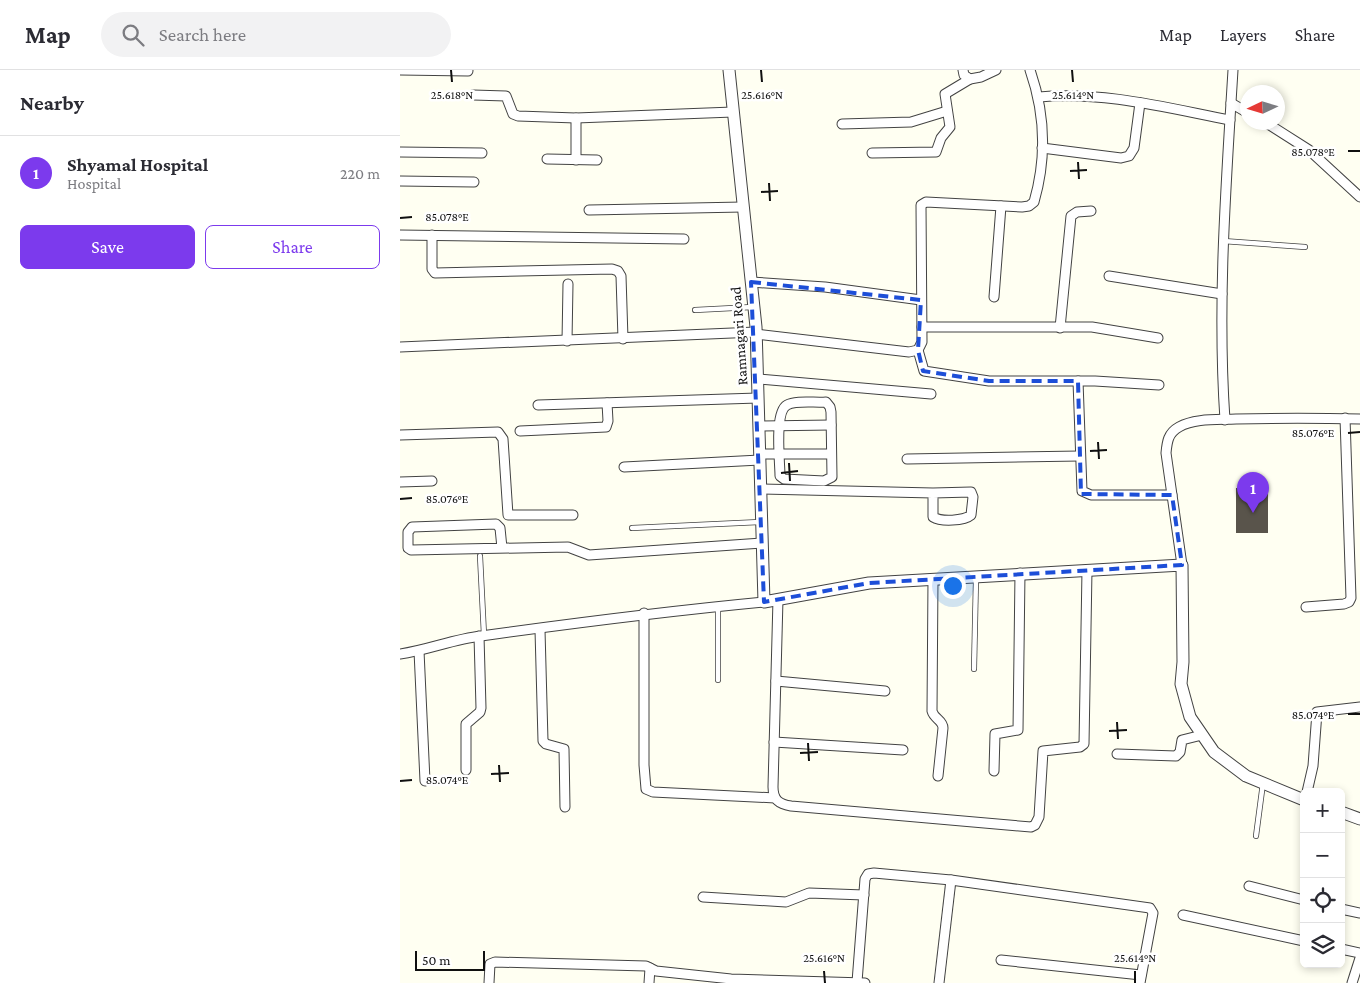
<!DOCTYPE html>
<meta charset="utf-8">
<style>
:root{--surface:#fff;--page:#f2f2f3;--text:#2b2b33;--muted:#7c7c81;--line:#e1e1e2;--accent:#7c3aed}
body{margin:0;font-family:"Crimson Pro",serif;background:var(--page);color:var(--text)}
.controls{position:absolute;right:15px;bottom:15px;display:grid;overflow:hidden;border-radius:8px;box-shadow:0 2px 8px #0003}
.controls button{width:45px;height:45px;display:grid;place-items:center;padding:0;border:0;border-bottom:1px solid var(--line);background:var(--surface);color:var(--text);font:25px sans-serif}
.compass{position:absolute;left:840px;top:15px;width:45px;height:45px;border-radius:50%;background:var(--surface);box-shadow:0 2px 8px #0003;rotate:266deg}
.scale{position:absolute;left:15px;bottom:12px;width:70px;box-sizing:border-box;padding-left:5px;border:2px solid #101010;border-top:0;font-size:14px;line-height:18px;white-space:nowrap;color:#101010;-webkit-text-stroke:4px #fff;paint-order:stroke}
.you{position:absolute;left:552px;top:515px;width:18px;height:18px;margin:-12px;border:4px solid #fff;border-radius:50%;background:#1a73e8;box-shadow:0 0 0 8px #1a73e833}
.badge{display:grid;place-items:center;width:32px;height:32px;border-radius:50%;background:var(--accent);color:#fff;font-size:16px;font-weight:700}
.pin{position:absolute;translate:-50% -41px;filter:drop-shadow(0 1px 2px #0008)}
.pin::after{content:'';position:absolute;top:26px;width:18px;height:15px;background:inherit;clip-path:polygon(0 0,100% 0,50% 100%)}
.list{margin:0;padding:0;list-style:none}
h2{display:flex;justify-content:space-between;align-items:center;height:65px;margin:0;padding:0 20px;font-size:21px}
h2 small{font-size:16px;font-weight:400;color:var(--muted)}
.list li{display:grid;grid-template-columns:32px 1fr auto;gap:15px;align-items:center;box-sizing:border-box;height:75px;padding:0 20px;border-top:1px solid var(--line)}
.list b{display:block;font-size:19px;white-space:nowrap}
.list p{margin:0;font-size:16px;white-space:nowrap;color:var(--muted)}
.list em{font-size:16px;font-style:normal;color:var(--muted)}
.actions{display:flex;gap:10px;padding:15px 20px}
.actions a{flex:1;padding:11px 0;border:1px solid var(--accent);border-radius:8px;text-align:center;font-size:18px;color:var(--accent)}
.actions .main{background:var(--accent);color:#fff}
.icon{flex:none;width:28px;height:28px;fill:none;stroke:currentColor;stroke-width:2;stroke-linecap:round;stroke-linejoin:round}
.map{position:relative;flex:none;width:960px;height:913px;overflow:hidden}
header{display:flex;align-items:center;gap:30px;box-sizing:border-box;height:70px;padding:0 25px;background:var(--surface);border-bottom:1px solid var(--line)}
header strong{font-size:24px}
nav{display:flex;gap:28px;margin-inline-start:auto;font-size:18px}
.search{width:350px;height:45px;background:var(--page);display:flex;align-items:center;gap:12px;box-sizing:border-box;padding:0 18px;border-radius:28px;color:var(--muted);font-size:19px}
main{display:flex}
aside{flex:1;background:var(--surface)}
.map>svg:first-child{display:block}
.building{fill:#59544b}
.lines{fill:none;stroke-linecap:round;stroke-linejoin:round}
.service-casing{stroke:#434343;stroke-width:6}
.minor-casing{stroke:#434343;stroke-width:11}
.tertiary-casing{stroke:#434343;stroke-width:13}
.service{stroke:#fff;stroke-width:4.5}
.minor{stroke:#fff;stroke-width:9}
.tertiary{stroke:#fff;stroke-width:11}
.marked{fill:none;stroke:#1d4ed8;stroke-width:4;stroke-dasharray:10 6;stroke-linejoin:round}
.ticks{fill:none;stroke:#101010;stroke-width:2}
.labels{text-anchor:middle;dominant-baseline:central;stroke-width:5;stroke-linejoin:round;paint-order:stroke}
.street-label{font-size:15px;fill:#101010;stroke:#fff}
.ticks-label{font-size:12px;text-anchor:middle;fill:#101010;stroke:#fff;stroke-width:5;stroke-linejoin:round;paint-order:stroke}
</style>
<header>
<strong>Map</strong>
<div class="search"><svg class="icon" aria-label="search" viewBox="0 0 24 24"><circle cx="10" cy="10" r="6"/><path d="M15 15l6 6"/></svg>Search here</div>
<nav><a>Map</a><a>Layers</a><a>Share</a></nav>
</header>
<main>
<aside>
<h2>Nearby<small></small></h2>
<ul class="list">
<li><span class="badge">1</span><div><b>Shyamal Hospital</b><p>Hospital</p></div><em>220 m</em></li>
</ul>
<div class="actions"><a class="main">Save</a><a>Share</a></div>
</aside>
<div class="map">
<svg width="960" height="913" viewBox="0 0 960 913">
<rect width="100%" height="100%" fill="#fffff2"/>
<path class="building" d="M836,418l32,1v44h-32z"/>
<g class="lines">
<defs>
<g id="service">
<path d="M823,171l82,6"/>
<path d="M295,240l58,-3"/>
<path d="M232,458l128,-6"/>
<path d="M80,486l4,79"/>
<path d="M574,599l2,-91"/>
<path d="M318,610v-74"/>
<path d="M856,766l7,-53"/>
</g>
<g id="minor">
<path d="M0,0l68,1"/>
<path d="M563,0l1,5 6,4 11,-2 15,-7"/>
<path d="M73,25l33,1 7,18 5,2 58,2 157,-6"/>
<path d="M639,27c65,-6 128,11 191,23"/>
<path d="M831,33l17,10"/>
<path d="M865,52l44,28 51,47"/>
<path d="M442,54l69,-2 36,-11"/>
<path d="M642,78l79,10 8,-2 5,-8 6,-45"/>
<path d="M0,82l82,1"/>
<path d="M472,83l64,-1 5,-14 9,-11 -5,-33 25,-15"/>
<path d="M147,89l50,1"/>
<path d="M176,90v-42"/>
<path d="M0,111l74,1"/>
<path d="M189,140l154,-3"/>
<path d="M0,165l284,4"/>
<path d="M32,165v34l3,4 177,-4 6,2 3,5 2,63"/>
<path d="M709,206l113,18"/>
<path d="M351,212l74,5 96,13"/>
<path d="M594,227l7,-91"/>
<path d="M522,257h170l66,11"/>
<path d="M660,258l11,-112 6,-4 14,-1"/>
<path d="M356,264l153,18 9,-2 4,-8 -1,-137 5,-3 96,5 7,-1 5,-4c13,-45 11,-89 -4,-132"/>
<path d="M167,271l1,-57"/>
<path d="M0,277l356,-15"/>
<path d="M518,280l6,21 65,10h106l64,4"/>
<path d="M358,309l173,15"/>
<path d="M678,311l4,110 9,4h81"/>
<path d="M426,332l4,5 1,5 1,65 -8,4 -40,-2 -4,-3c0,-14 -6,-64 7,-71 9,-5 28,-2 39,-3z"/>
<path d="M138,335l220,-7"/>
<path d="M825,350c-8,-117 1,-234 8,-350"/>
<path d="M359,356l72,-1"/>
<path d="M120,361l86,-4 2,-6 -1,-18"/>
<path d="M0,365l98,-3 5,7 5,76h65"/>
<path d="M360,384h71"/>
<path d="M507,389l173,-3"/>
<path d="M224,397l136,-7"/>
<path d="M0,412l32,-1"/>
<path d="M361,419l172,4 38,-1 2,5 -2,18c-7,6 -30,7 -38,2v-24"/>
<path d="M102,478l-2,-20 -4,-4 -84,3 -4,5v16l3,2 157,-3 21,8 173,-12"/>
<path d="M782,495l-16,-112c1,-11 2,-20 13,-26 16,-9 39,-7 57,-8 41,-1 82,-1 124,0"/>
<path d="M533,509l-1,132c2,8 11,9 11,17l-5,48"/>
<path d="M378,529l-5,188c0,13 6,17 18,19l240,21 4,-2 4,-8 4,-66 37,-4 4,-3 3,-174"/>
<path d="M906,537l38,-3 5,-2 2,-4 -6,-180"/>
<path d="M244,543v152l2,24 7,3 122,6"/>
<path d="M140,560l3,111 3,3 18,5 1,58"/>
<path d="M19,581l6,130"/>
<path d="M0,584c28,-4 54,-15 81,-18 94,-13 188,-25 283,-34"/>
<path d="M376,611l109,10"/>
<path d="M374,672l129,8"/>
<path d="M717,684l59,2 4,-4 2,-12 20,-5"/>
<path d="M66,700v-46l14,-12 1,-4 -2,-72"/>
<path d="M594,701l1,-37 23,-4 2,-157"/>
<path d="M907,722l6,-26 4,-54 43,-5"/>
<path d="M849,816l55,14"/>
<path d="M303,827l83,5 23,-9 55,2"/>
<path d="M941,839l19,4"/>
<path d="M783,845l121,26"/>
<path d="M941,879l19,4"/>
<path d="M601,890l140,15"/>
<path d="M457,912l8,-103 3,-5 6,-1 77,7 199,28 3,5 -13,70"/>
<path d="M89,913l1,-19 5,-2 151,4 10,5 75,8 134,4"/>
<path d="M249,913l1,-15"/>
<path d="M539,913l12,-103"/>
<path d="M952,913l8,-25"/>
</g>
<g id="tertiary">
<path d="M329,0l27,257 8,275 105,-19 313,-18 1,97 -2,22 9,33 24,35 32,24 58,24"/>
<path d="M941,742l19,7"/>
</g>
</defs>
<use href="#service" class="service-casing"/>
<use href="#minor" class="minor-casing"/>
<use href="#tertiary" class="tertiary-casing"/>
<use href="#service" class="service"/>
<use href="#minor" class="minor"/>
<use href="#tertiary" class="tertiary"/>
</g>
<path class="marked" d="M351,212l170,18 -3,50 5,21 66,10h89l3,113 91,1 10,70 -313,18 -105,19z"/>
<path class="ticks" d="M51,0l1,12M361,0l1,12M672,0l1,12M948,81h12M678,92l1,17M670,101l17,-1M369,113l1,18M361,122l17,-1M0,148l12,-1M948,363l12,-1M698,372l1,17M690,381l17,-1M389,393l1,18M381,403l17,-2M0,429l12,-1M948,644h12M717,652l1,17M709,661l18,-1M408,673l1,18M400,683l18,-1M99,695l1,17M91,704l18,-1M0,711l12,-1M424,901l1,12M735,901v12"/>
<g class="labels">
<g class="street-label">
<text transform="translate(339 266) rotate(-94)">Ramnagari Road</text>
</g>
</g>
<g class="ticks-label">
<text x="52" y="29">25.618°N</text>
<text x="362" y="29">25.616°N</text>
<text x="673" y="29">25.614°N</text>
<text x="913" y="86">85.078°E</text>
<text x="47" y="151">85.078°E</text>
<text x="913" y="367">85.076°E</text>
<text x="47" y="433">85.076°E</text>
<text x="913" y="649">85.074°E</text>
<text x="47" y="714">85.074°E</text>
<text x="424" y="892">25.616°N</text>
<text x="735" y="892">25.614°N</text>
</g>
</svg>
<div class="controls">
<button>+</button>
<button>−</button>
<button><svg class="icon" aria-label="locate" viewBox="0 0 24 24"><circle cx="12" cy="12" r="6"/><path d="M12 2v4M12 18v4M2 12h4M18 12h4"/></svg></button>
<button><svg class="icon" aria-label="layers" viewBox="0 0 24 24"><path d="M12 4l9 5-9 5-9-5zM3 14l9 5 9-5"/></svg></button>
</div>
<svg class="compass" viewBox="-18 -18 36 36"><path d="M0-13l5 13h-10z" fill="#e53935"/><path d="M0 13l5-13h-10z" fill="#7c7c81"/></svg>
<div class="scale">50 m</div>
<div class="you"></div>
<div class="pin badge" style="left:853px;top:443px">1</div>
</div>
</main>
